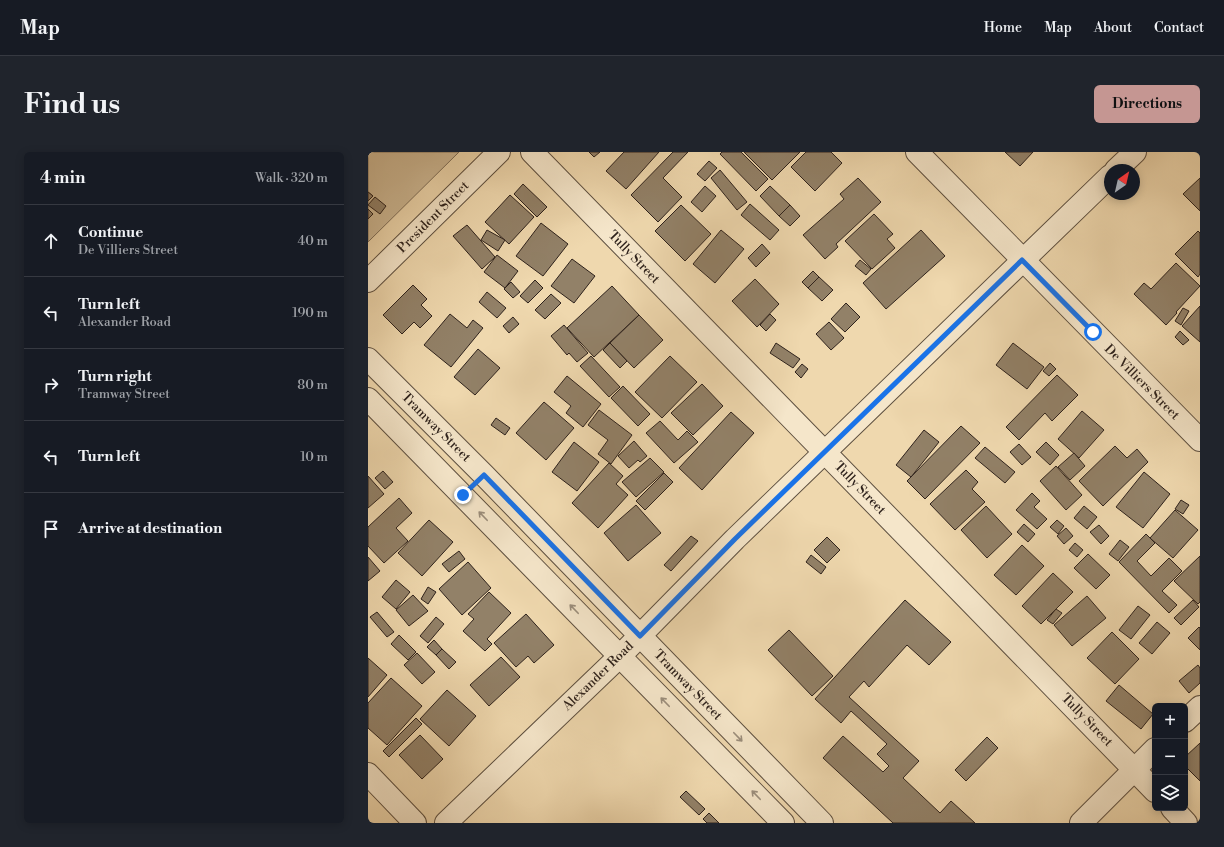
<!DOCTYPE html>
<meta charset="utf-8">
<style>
:root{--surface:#171b24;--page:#20242c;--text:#f1f3f6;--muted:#9ea1a6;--line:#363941;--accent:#c59692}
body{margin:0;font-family:"Libre Bodoni",serif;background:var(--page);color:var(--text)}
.controls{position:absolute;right:12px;bottom:12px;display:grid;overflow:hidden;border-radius:6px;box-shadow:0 2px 10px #0003}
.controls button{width:36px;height:36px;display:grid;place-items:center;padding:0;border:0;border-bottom:1px solid var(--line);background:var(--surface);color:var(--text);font:20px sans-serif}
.compass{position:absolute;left:736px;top:12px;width:36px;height:36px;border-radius:50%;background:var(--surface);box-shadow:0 2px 10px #0003;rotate:34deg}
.stop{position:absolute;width:12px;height:12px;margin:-9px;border:3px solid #1a73e8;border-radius:50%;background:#fff}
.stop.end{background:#1a73e8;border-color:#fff;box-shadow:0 1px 4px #0008}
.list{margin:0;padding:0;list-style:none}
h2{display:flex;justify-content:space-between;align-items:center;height:52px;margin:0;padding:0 16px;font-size:17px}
h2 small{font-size:13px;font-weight:400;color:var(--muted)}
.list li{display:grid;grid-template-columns:26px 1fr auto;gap:12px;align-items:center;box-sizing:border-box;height:72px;padding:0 16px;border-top:1px solid var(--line)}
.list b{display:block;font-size:15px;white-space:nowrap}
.list p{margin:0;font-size:13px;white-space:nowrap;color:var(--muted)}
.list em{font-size:13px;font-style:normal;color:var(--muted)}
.icon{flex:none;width:22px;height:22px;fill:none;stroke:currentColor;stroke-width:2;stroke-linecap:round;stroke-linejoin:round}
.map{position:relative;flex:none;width:832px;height:671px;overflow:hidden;border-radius:6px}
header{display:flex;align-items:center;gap:24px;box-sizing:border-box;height:56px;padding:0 20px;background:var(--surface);border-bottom:1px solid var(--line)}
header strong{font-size:19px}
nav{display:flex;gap:22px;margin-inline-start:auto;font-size:14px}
.intro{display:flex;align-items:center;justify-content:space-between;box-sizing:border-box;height:96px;padding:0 24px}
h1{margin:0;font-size:28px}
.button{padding:10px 18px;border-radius:6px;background:var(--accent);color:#111;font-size:14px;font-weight:700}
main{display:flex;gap:24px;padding:0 24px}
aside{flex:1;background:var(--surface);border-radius:6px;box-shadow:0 2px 10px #0003}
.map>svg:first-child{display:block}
.green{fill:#ceb995;stroke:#7e6e58}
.building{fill:#928168;stroke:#2e221c}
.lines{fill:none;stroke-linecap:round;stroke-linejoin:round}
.minor-casing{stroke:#5e5040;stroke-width:24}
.minor{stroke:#f5e6ca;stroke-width:22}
.oneway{stroke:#9b8e7c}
.route{stroke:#1a73e8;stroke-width:5}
.labels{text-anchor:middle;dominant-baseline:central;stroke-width:4;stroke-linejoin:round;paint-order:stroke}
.street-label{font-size:13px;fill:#2e221c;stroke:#f5e6ca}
</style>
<header>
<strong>Map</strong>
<nav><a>Home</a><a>Map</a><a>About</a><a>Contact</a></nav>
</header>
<div class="intro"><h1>Find us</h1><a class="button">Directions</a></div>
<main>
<aside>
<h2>4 min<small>Walk · 320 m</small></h2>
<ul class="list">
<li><svg class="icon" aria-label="ahead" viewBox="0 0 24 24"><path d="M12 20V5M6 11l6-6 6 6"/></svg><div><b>Continue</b><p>De Villiers Street</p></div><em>40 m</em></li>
<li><svg class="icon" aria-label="left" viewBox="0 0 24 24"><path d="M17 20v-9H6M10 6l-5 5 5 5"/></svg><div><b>Turn left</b><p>Alexander Road</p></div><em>190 m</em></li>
<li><svg class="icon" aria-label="right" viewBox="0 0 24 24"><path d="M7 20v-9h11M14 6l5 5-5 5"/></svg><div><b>Turn right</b><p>Tramway Street</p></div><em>80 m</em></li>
<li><svg class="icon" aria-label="left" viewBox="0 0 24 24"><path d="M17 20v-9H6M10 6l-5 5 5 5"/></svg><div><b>Turn left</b></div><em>10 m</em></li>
<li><svg class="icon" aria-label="arrive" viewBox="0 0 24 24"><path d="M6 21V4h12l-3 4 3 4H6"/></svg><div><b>Arrive at destination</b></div></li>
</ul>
</aside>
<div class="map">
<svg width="832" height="671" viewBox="0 0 832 671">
<rect width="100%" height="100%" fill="#efd8ae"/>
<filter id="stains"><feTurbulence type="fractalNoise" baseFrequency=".005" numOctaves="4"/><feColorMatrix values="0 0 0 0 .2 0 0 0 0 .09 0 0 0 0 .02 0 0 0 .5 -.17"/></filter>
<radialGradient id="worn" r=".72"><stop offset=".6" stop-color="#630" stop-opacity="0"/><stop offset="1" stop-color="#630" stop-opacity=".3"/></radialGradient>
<path class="green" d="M0,0h91l-91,90z"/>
<g class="building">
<path d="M221,0h11l-6,5z"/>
<path d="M256,0h35l-33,37 -20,-18z"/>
<path d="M305,0h15l-25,26 19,19 -24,25 -27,-27z"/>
<path d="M354,0h19l27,27 -12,12 -36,-37z"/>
<path d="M376,0h56l-28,28z"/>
<path d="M438,0h25l11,11 -27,28 -24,-24z"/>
<path d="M637,0h28l-13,14z"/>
<path d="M341,9l8,7 -12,13 -8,-7z"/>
<path d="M352,18l27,32 -10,8 -26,-32z"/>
<path d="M490,26l23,24 -45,42 2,3 -13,12 -22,-24 41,-36 -4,-5z"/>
<path d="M832,26v33l-17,-17z"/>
<path d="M155,32l24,23 -10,10 -23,-23z"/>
<path d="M337,34l11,10 -14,16 -11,-10z"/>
<path d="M402,34l20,19 -11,11 -19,-20z"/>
<path d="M0,40l5,4 -5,5z"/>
<path d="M0,40l5,4 -5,5z"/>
<path d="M142,43l24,22 -25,27 -24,-22z"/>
<path d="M7,45l11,9 -6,8 -12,-9z"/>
<path d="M382,52l29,26 -9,10 -29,-25z"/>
<path d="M313,53l30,29 -26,27 -30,-30z"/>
<path d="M422,53l10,11 -10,10 -11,-10z"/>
<path d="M0,57l5,5 -5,5z"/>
<path d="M506,62l19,20 -6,5 8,9 -23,21 -27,-28z"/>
<path d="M173,71l27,21 -25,32 -27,-20z"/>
<path d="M99,73l28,32 -13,12 -29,-33z"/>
<path d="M119,78l18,10 -7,11 -17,-11z"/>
<path d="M353,78l23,19 -29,34 -22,-19z"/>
<path d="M553,78l24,26 -59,53 -23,-26z"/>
<path d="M830,79l2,2v41l-2,3 -23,-23z"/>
<path d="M394,92l8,9 -14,14 -8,-9z"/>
<path d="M129,103l21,16 -13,17 -21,-16z"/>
<path d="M204,107l23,17 -21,27 -23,-17z"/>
<path d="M492,108l11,9 -5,6 -11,-9z"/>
<path d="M808,111l24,23 -24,26 1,1 -11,12 -32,-31 10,-11 7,6z"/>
<path d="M445,119l6,6 -11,11 -6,-6z"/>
<path d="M451,125l14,13 -11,11 -14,-13z"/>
<path d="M387,127l24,25 -22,23 -25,-26z"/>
<path d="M167,128l8,8 -15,15 -8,-7z"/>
<path d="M143,130l9,10 -7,6 -9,-9z"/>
<path d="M45,133l14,14 -6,6 11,11 -12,12 -6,-6 -12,12 -19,-19z"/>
<path d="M244,134l27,29 -45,42 -27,-29z"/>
<path d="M119,140l19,16 -9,10 -18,-16z"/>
<path d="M183,142l10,9 -16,16 -10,-9z"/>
<path d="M478,151l14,14 -15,15 -14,-13z"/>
<path d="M832,154v36l-18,-16z"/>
<path d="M815,156l6,3 -8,14 -6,-4z"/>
<path d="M82,162l17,14 6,-8 10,8 -32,39 -27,-22z"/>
<path d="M402,162l6,6 -10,11 -6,-6z"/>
<path d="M271,163l24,25 -29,28 -24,-25z"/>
<path d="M145,165l6,7 -10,9 -6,-7z"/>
<path d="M461,170l15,16 -13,12 -15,-16z"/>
<path d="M196,173l24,28 -11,9 -8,-9 -2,2 -16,-19z"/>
<path d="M812,179l9,9 -6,5 -8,-8z"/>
<path d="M242,191l17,18 -7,7 -17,-18z"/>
<path d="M408,191l24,16 -7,9 -23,-15z"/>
<path d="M645,191l31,24 -17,22 -31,-24z"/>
<path d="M110,197l22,19 -25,27 -21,-18z"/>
<path d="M223,204l29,31 -11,10 -29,-31z"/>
<path d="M302,204l27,26 -35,36 -27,-26z"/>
<path d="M682,211l6,6 -7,7 -6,-5z"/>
<path d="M434,212l6,5 -7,9 -6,-6z"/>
<path d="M689,223l21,20 -26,26 -7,-8 -26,27 -13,-13z"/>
<path d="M199,224l34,28 -18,23 -17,-14 5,-7 -17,-14z"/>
<path d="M334,232l21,22 -30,29 -22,-22z"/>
<path d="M255,234l27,28 -12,12 -27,-28z"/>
<path d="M176,250l30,26 -28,32 -30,-27z"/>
<path d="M231,258l33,25 -21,29 -13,-10 10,-14 -20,-15z"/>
<path d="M714,259l22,19 -25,28 -21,-19z"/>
<path d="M363,260l23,21 -52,57 -23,-22z"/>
<path d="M128,266l14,10 -5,7 -14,-10z"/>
<path d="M292,269l18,19 9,-9 11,11 -24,21 -28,-30z"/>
<path d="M593,274l19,17 -55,56 -18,-18z"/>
<path d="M556,278l15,12 -28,35 -15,-12z"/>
<path d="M266,289l13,15 -7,6 -2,-2 -9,8 -11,-12z"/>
<path d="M206,290l25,20 -22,29 -25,-19z"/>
<path d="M678,290l13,13 -9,10 -14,-13z"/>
<path d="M651,292l12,13 -9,8 -12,-13z"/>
<path d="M747,294l12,12 10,-9 11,13 -45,44 -24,-25z"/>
<path d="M617,295l30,25 -10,11 -30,-25z"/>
<path d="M706,301l11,13 -15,14 -12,-13z"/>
<path d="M282,306l14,14 -28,25 -14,-15z"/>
<path d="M241,311l14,13 -7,8 12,11 -30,33 -26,-25z"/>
<path d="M688,314l26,29 -16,15 -26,-29z"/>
<path d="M598,318l12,12 -6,7 13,13 -30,28 -25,-26z"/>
<path d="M15,319l10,11 -8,7 -10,-11z"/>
<path d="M776,320l26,22 -27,34 -27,-21z"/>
<path d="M296,321l9,9 -28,28 -9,-9z"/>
<path d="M0,324l16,18 -16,14z"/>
<path d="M664,341l8,8 -6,6 13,12 -10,10 -21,-19z"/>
<path d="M31,346l13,15 -16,15 12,13 -24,22 -16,-17v-19z"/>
<path d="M813,348l8,5 -6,9 -8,-5z"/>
<path d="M268,353l25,28 -33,28 -24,-28z"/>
<path d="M618,354l26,28 -25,24 -26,-28z"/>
<path d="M716,354l13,11 -10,12 -13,-11z"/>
<path d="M807,358l23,20 -25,28 -23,-20z"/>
<path d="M61,368l24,22 -31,34 -24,-23z"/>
<path d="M689,368l7,6 -6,8 -8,-7z"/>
<path d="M656,372l11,10 -7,8 -11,-10z"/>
<path d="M731,373l10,11 -8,8 -11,-12z"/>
<path d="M698,376l7,8 -9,8 -7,-8z"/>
<path d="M778,382l9,9 -18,18 14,15 18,-18 13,13 -20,20 15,14 -8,8 -50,-51z"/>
<path d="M323,384l7,5 -27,30 -7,-6z"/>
<path d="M459,385l13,13 -13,13 -13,-13z"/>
<path d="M752,388l9,7 -11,14 -9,-7z"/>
<path d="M707,391l8,7 -6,7 -8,-7z"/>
<path d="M654,393l22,21 -28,29 -22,-20z"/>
<path d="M91,399l6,8 -16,13 -7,-8z"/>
<path d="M720,402l22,21 -14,14 -22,-21z"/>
<path d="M443,403l15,12 -5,7 -15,-12z"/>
<path d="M832,404v46l-2,2 -24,-23z"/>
<path d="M0,405l12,14 -12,10z"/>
<path d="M100,410l23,26 -29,27 -23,-26z"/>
<path d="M685,421l20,19 -32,32 -19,-18z"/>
<path d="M28,428l14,12 -14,17 -14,-12z"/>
<path d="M60,435l8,5 -8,12 -7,-5z"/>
<path d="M121,440l22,21 -24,26 5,5 -7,7 -22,-20 11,-12 -6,-5z"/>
<path d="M45,443l15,16 -19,15 -13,-16z"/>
<path d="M719,444l19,22 -34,28 -18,-21z"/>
<path d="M537,448l46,42 -22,23 -22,-20 -38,42 -5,-6 -15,16 70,64 -16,17 37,35 11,-12 24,22h-82l-70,-65 20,-22 40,36 6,-6 -12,-12 10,-10 -36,-33 -10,12 -26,-24z"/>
<path d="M825,448l6,7 -18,18 -7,-7z"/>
<path d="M770,454l12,9 -19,24 -12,-9z"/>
<path d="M688,457l6,4 -9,11 -6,-4z"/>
<path d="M9,460l17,20 -7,5 -17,-20z"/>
<path d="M158,462l28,31 -20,18 -6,-7 -12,11 -22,-24z"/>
<path d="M68,465l8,7 -16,19 -8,-7z"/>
<path d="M789,470l13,11 -18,21 -13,-11z"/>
<path d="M831,475l1,1v22l-12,-12z"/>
<path d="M421,478l44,46 -21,20 -44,-46z"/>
<path d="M744,480l27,27 -24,25 -28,-26z"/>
<path d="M31,483l17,17 -8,8 -17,-16z"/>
<path d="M66,488l8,9 -6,6 -9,-8z"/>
<path d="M74,497l14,13 -7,7 -13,-14z"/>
<path d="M49,501l18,19 -13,12 -18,-19z"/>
<path d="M133,505l19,20 -31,29 -19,-21z"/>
<path d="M0,506l19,17 -19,22z"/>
<path d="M830,513l2,3v15l-11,10 -10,-12z"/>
<path d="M23,526l31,28 -35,39 -19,-17v-25z"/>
<path d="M751,533l34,29 -12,15 -35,-28z"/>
<path d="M79,538l29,26 -27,30 -29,-27z"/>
<path d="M48,566l6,6 -33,33 -6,-6z"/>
<path d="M52,583l23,24 -21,20 -23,-24z"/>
<path d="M619,585l11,11 -32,33 -11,-11z"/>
<path d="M832,591v38l-15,-15v-9z"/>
<path d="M318,639l19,18 -6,6 -19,-18z"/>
<path d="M341,661l10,10h-12l-4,-4z"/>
</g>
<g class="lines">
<defs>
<g id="minor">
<path d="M164,0l623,639"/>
<path d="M549,0l283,288"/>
<path d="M748,18l19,-18"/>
<path d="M0,129l131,-129"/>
<path d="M0,207l116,116 338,348"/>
<path d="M0,247l415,424"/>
<path d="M817,569l15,-14"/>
<path d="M0,622l47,49"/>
<path d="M804,656l14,15"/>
<path d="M78,671l174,-167 115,-117 375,-363"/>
<path d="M713,671l74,-74"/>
</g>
</defs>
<use href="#minor" class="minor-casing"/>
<use href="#minor" class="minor"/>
</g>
<defs><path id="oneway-shaft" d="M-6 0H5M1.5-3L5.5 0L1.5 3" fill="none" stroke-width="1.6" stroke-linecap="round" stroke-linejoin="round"/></defs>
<g class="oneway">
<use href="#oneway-shaft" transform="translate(115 364) rotate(-134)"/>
<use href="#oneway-shaft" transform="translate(206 457) rotate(-134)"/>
<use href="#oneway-shaft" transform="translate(297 550) rotate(-134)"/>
<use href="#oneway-shaft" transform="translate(370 585) rotate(46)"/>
<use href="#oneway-shaft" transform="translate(388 643) rotate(-134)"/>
</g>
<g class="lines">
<path class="route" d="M95,343l21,-20 156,161 95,-97 287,-279 71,72"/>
</g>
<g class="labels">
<g class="street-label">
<text transform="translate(65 65) rotate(-45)">President Street</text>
<text transform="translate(266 105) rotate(46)">Tully Street</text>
<text transform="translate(774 230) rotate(45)">De Villiers Street</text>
<text transform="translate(68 275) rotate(45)">Tramway Street</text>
<text transform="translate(492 336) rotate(46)">Tully Street</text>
<text transform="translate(230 524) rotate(-44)">Alexander Road</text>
<text transform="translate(320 533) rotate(46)">Tramway Street</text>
<text transform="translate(719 568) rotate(46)">Tully Street</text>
</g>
</g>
<rect width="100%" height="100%" filter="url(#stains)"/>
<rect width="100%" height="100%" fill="url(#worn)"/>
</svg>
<div class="controls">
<button>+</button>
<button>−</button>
<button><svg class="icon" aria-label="layers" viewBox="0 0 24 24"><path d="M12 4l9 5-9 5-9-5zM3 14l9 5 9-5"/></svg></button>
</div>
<svg class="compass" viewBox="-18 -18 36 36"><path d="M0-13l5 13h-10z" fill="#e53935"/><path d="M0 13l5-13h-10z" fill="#9ea1a6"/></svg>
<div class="stop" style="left:725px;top:180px"></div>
<div class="stop end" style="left:95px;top:343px"></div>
</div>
</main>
